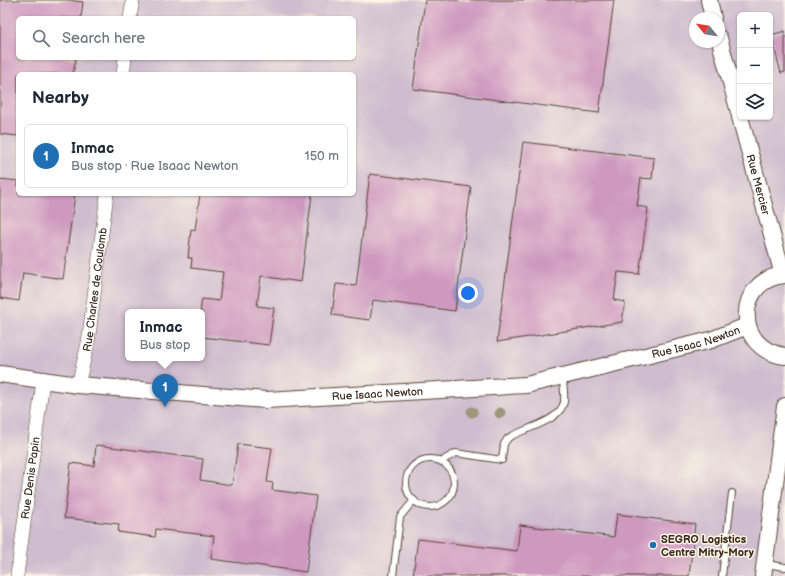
<!DOCTYPE html>
<meta charset="utf-8">
<style>
:root{--surface:#fff;--page:#f2f2f3;--text:#1f2937;--muted:#747a83;--line:#e0e1e3;--accent:#1f6fb2}
body{margin:0;font-family:"Balsamiq Sans",sans-serif;background:var(--page);color:var(--text)}
.controls{position:absolute;right:12px;top:12px;display:grid;overflow:hidden;border-radius:6px;box-shadow:0 1px 3px #0004}
.controls button{width:36px;height:36px;display:grid;place-items:center;padding:0;border:0;border-bottom:1px solid var(--line);background:var(--surface);color:var(--text);font:20px sans-serif}
.compass{position:absolute;left:689px;top:12px;width:36px;height:36px;border-radius:50%;background:var(--surface);box-shadow:0 1px 3px #0004;rotate:300deg}
.you{position:absolute;left:468px;top:293px;width:14px;height:14px;margin:-10px;border:3px solid #fff;border-radius:50%;background:#1a73e8;box-shadow:0 0 0 6px #1a73e833}
.badge{display:grid;place-items:center;width:26px;height:26px;border-radius:50%;background:var(--accent);color:#fff;font-size:13px;font-weight:700}
.pin{position:absolute;translate:-50% -33px;filter:drop-shadow(0 1px 2px #0008)}
.pin::after{content:'';position:absolute;top:21px;width:14px;height:12px;background:inherit;clip-path:polygon(0 0,100% 0,50% 100%)}
.popup{position:absolute;left:125px;top:309px;width:80px;height:52px;box-sizing:border-box;display:grid;place-content:center;border-radius:6px;background:var(--surface);filter:drop-shadow(0 1px 3px #0005);font-size:13px;white-space:nowrap;color:var(--muted)}
.popup b{font-size:15px;color:var(--text)}
.popup::after{content:'';position:absolute;left:50%;top:100%;margin-left:-8px;border:8px solid transparent;border-top-color:var(--surface)}
.list{margin:0;padding:0;list-style:none}
h2{display:flex;justify-content:space-between;align-items:center;height:52px;margin:0;padding:0 16px;font-size:17px}
h2 small{font-size:13px;font-weight:400;color:var(--muted)}
.list li{display:grid;grid-template-columns:26px 1fr auto;gap:12px;align-items:center;box-sizing:border-box;height:64px;margin:0 8px 8px;padding:0 8px;border:1px solid var(--line);border-radius:6px}
.list b{display:block;font-size:15px;white-space:nowrap}
.list p{margin:0;font-size:13px;white-space:nowrap;color:var(--muted)}
.list em{font-size:13px;font-style:normal;color:var(--muted)}
.icon{flex:none;width:22px;height:22px;fill:none;stroke:currentColor;stroke-width:2;stroke-linecap:round;stroke-linejoin:round}
.map{position:relative;flex:none;width:785px;height:576px;overflow:hidden}
.search{position:absolute;background:var(--surface);box-shadow:0 1px 3px #0004;left:16px;top:16px;width:340px;height:44px;display:flex;align-items:center;gap:10px;box-sizing:border-box;padding:0 14px;border-radius:6px;color:var(--muted);font-size:15px}
.panel{position:absolute;background:var(--surface);box-shadow:0 1px 3px #0004;left:16px;top:72px;width:340px;height:124px;border-radius:6px}
.map>svg:first-child{display:block}
.industrial{fill:#cfbdcf;fill-rule:evenodd}
.building{fill:#ce98bf}
.lines{fill:none;stroke-linecap:round;stroke-linejoin:round}
.service-casing{stroke:#574537;stroke-width:8}
.minor-casing{stroke:#574537;stroke-width:14}
.tertiary-casing{stroke:#574537;stroke-width:18}
.service{stroke:#fff;stroke-width:6}
.minor{stroke:#fff;stroke-width:13}
.tertiary{stroke:#fff;stroke-width:16}
.tree{fill:#9d9779}
.poi-dot{fill:#1f6fb2;stroke:#fcf5e5;stroke-width:1.5}
.labels{text-anchor:middle;dominant-baseline:central;stroke-width:3;stroke-linejoin:round;paint-order:stroke}
.street-label{font-size:11px;fill:#3b2a1e;stroke:#fcf5e5}
.poi-label{font-size:11px;font-weight:bold;fill:#3b2a1e;stroke:#fcf5e5;text-anchor:start}
</style>
<div class="map">
<svg width="785" height="576" viewBox="0 0 785 576">
<rect width="100%" height="100%" fill="#fcf5e5"/>
<filter id="ink" filterUnits="userSpaceOnUse"><feTurbulence type="fractalNoise" baseFrequency=".025" numOctaves="2"/><feDisplacementMap in="SourceGraphic" scale="8" xChannelSelector="R" yChannelSelector="G"/><feConvolveMatrix kernelMatrix="1 2 1 2 8 2 1 2 1" color-interpolation-filters="sRGB"/></filter>
<filter id="wash" filterUnits="userSpaceOnUse"><feTurbulence type="fractalNoise" baseFrequency=".012" numOctaves="4" result="noise"/><feDisplacementMap in="SourceGraphic" scale="16" xChannelSelector="R" yChannelSelector="G"/><feGaussianBlur stdDeviation="0.9" result="paint"/><feColorMatrix in="noise" values="0 0 0 0 0 0 0 0 0 0 0 0 0 0 0 0 0 1.4 0 .05"/><feComposite in="paint" operator="in"/></filter>
<g filter="url(#wash)">
<rect width="100%" height="100%" fill="#f6e1c7"/>
<path class="industrial" d="M0,0h785v576h-785zM740,15h30v102h-30zM18,18h336v40h-336zM695,18h24v24h-24zM18,74h336v120h-336zM128,312h74v46h-74z"/>
<g id="blocks">
<g class="building">
<path d="M0,0h68l15,2 -2,16h-63v40h58l-3,16h-55v62l-18,-2z"/>
<path d="M425,0h189l-15,113 -186,-24z"/>
<path d="M785,31v41l-4,1 -10,-38z"/>
<path d="M523,142l131,16 -2,21 -11,-1 -4,28 11,2 -9,66 -21,-2 -4,28 11,2 -3,20 -125,20z"/>
<path d="M370,174l101,13 -16,124 -82,-11 -3,20 -38,-5 4,-31 20,2z"/>
<path d="M0,179l18,2v13h57l-12,85 -40,-6 -4,28 -19,-3z"/>
<path d="M200,194h112l-11,88 -40,-6 -4,30 17,2 -5,37 -67,-8v-25h-2l2,-13 17,2 4,-29 -32,-4 1,-10h-4l3,-29 4,1z"/>
<path d="M238,444l34,4 -5,34 6,1 -1,7 44,6 -10,76 -95,-13 3,-23 -58,-7 -1,8 -37,-5 1,-8 -55,-6 7,-55 23,3 2,-21 107,14 -3,21 32,5z"/>
<path d="M617,514l78,10 -6,52h-276l5,-37 99,12 3,-26 94,12z"/>
</g>
</g>
</g>
<g filter="url(#ink)">
<use href="#blocks" fill-opacity="0" stroke="#574537" stroke-width="1"/>
<g class="lines">
<defs>
<g id="service">
<circle cx="430" cy="483" r="24"/>
<path d="M442,462l3,-3 11,-6 46,7 2,-16 4,-6c16,-10 52,-16 56,-36 1,-7 -1,-17 -1,-24"/>
<path d="M766,564l19,3"/>
<path d="M393,576l7,-59 14,-17"/>
<path d="M722,576l10,-83"/>
</g>
<g id="minor">
<path d="M130,18l3,-18"/>
<path d="M123,74l2,-16"/>
<path id="s1" d="M78,385l10,-42 19,-149"/>
<path id="s2" d="M17,576l26,-195"/>
</g>
<g id="tertiary">
<path d="M709,0l4,18"/>
<path d="M719,38l21,78"/>
<path id="s3" d="M740,117l43,158"/>
<path d="M785,275c-49,3 -53,74 0,81"/>
<path id="s4" d="M0,374l78,11 188,15 260,-15 185,-45 36,-14"/>
<path d="M763,576l22,-170"/>
</g>
</defs>
<use href="#service" class="service-casing"/>
<use href="#minor" class="minor-casing"/>
<use href="#tertiary" class="tertiary-casing"/>
<use href="#service" class="service"/>
<use href="#minor" class="minor"/>
<use href="#tertiary" class="tertiary"/>
</g>
<g class="tree">
<circle cx="472" cy="412" r="5.5"/>
<circle cx="500" cy="413" r="5.5"/>
</g>
</g>
<circle class="poi-dot" cx="653" cy="545" r="4"/>
<g class="labels">
<g class="street-label">
<text stroke="none"><textPath href="#s3" startOffset="70">Rue Mercier</textPath></text>
<text stroke="none"><textPath href="#s1" startOffset="97">Rue Charles de Coulomb</textPath></text>
<text stroke="none"><textPath href="#s4" startOffset="703">Rue Isaac Newton</textPath></text>
<text stroke="none"><textPath href="#s4" startOffset="379">Rue Isaac Newton</textPath></text>
<text stroke="none"><textPath href="#s2" startOffset="99">Rue Denis Papin</textPath></text>
</g>
<g class="poi-label">
<text x="661" y="539">SEGRO Logistics<tspan x="661" dy="13">Centre Mitry-Mory</tspan></text>
</g>
</g>
</svg>
<div class="controls">
<button>+</button>
<button>−</button>
<button><svg class="icon" aria-label="layers" viewBox="0 0 24 24"><path d="M12 4l9 5-9 5-9-5zM3 14l9 5 9-5"/></svg></button>
</div>
<svg class="compass" viewBox="-18 -18 36 36"><path d="M0-13l5 13h-10z" fill="#e53935"/><path d="M0 13l5-13h-10z" fill="#747a83"/></svg>
<div class="you"></div>
<div class="pin badge" style="left:165px;top:407px">1</div>
<div class="popup"><b>Inmac</b>Bus stop</div>
<div class="search"><svg class="icon" aria-label="search" viewBox="0 0 24 24"><circle cx="10" cy="10" r="6"/><path d="M15 15l6 6"/></svg>Search here</div>
<section class="panel">
<h2>Nearby<small></small></h2>
<ul class="list">
<li><span class="badge">1</span><div><b>Inmac</b><p>Bus stop · Rue Isaac Newton</p></div><em>150 m</em></li>
</ul>
</section>
</div>
